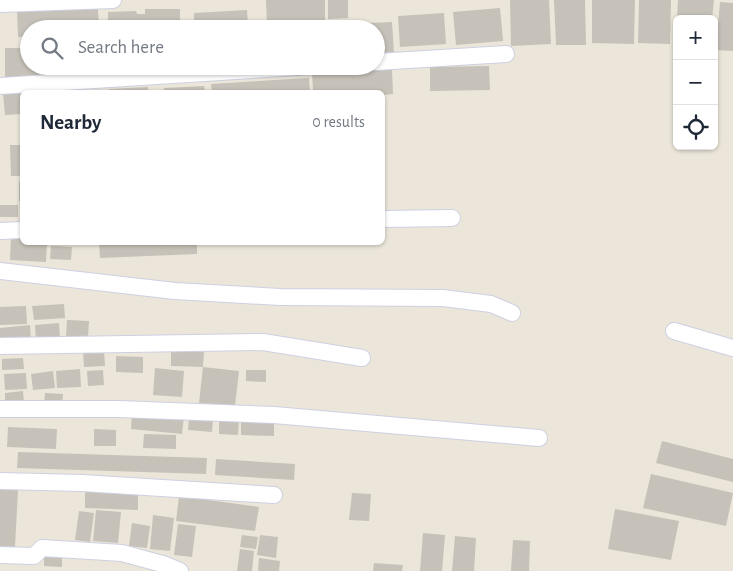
<!DOCTYPE html>
<meta charset="utf-8">
<style>
:root{--surface:#fff;--page:#f6f6f7;--text:#1f2937;--muted:#747a83;--line:#e0e1e3}
body{margin:0;font-family:"Alegreya Sans",sans-serif;background:var(--page);color:var(--text)}
.controls{position:absolute;right:15px;top:15px;display:grid;overflow:hidden;border-radius:8px;box-shadow:0 1px 4px #0004}
.controls button{width:45px;height:45px;display:grid;place-items:center;padding:0;border:0;border-bottom:1px solid var(--line);background:var(--surface);color:var(--text);font:25px sans-serif}
.list{margin:0;padding:0;list-style:none}
h2{display:flex;justify-content:space-between;align-items:center;height:65px;margin:0;padding:0 20px;font-size:21px}
h2 small{font-size:16px;font-weight:400;color:var(--muted)}
.icon{flex:none;width:28px;height:28px;fill:none;stroke:currentColor;stroke-width:2;stroke-linecap:round;stroke-linejoin:round}
.map{position:relative;flex:none;width:733px;height:571px;overflow:hidden}
.search{position:absolute;background:var(--surface);box-shadow:0 1px 4px #0004;left:20px;top:20px;width:365px;height:55px;display:flex;align-items:center;gap:12px;box-sizing:border-box;padding:0 18px;border-radius:28px;color:var(--muted);font-size:19px}
.panel{position:absolute;background:var(--surface);box-shadow:0 1px 4px #0004;left:20px;top:90px;width:365px;height:155px;border-radius:8px}
.map>svg:first-child{display:block}
.building{fill:#c6c2b9}
.lines{fill:none;stroke-linecap:round;stroke-linejoin:round}
.minor-casing{stroke:#ced0e2;stroke-width:18}
.minor{stroke:#fff;stroke-width:16}
</style>
<div class="map">
<svg width="733" height="571" viewBox="0 0 733 571">
<rect width="100%" height="100%" fill="#ebe6d9"/>
<g class="building">
<path d="M266,0h59v23l-58,2z"/>
<path d="M328,0h20v18l-20,1z"/>
<path d="M510,0h39l2,44 -40,2z"/>
<path d="M554,0h31l1,45h-30z"/>
<path d="M592,0h43l-1,44 -42,-1z"/>
<path d="M639,0h32l-1,44 -32,-1z"/>
<path d="M678,0h36l-2,19h-35z"/>
<path d="M720,2l13,1v48l-17,-1z"/>
<path d="M500,8l3,33 -47,4 -3,-33z"/>
<path d="M98,9l1,20h-70v8h-11l-1,-27z"/>
<path d="M145,9h35v20h-12v-4h-6v4h-54v-17l28,-1 1,3h8z"/>
<path d="M247,10l1,14h-2v4h-6l-1,-6 -32,2v4l-6,1h-3v-5h-4v-11z"/>
<path d="M444,13l2,31 -46,3 -2,-31z"/>
<path d="M392,22l2,32 -18,1v-26h-9v-6z"/>
<path d="M365,26v3h-22v-2z"/>
<path d="M5,48h24v18h10v15h-34z"/>
<rect x="46" y="66" width="39" height="10"/>
<path d="M96,66h107v2l-107,4z"/>
<path d="M489,66l1,24 -60,1v-24z"/>
<path d="M392,69l1,25 -11,1v-3h-69l-1,-19z"/>
<path d="M309,78l1,14h-98l-1,-8z"/>
<path d="M204,86l1,6h-41v-4z"/>
<path d="M148,87v5h-39v-3z"/>
<path d="M106,90v2h-16v-1z"/>
<path d="M21,93l1,21 -17,1 -2,-21z"/>
<path d="M10,145h12v31h-11z"/>
<rect x="19" y="182" width="3" height="19"/>
<rect x="0" y="205" width="18" height="12"/>
<path d="M11,237h11v5h25l-1,20 -36,-2z"/>
<path d="M99,242h98v12l-97,4z"/>
<path d="M51,246l21,1 -1,13 -21,-1z"/>
<path d="M64,304l1,14 -31,2 -2,-14z"/>
<path d="M26,306l1,18 -27,1v-18z"/>
<path d="M67,320l22,1 -1,16 -22,-1z"/>
<path d="M59,323l1,16 -24,2 -1,-16z"/>
<path d="M30,325l1,16 -31,3v-16z"/>
<path d="M104,350l1,16 -21,1 -1,-16z"/>
<path d="M171,351l33,1 -1,15 -32,-1z"/>
<path d="M116,356l27,1v16l-27,-1z"/>
<path d="M23,358l1,11 -22,1v-11z"/>
<path d="M203,367l36,4 -4,35 -36,-3z"/>
<path d="M155,368l29,3 -2,26 -29,-2z"/>
<path d="M80,369l1,18 -24,1 -1,-17z"/>
<path d="M103,370l1,15 -16,1 -1,-15z"/>
<path d="M246,370h20v12l-20,-1z"/>
<path d="M53,371l2,17 -22,2 -2,-16z"/>
<path d="M26,373l1,16 -22,1 -1,-16z"/>
<path d="M23,391l1,12 -19,1v-11z"/>
<path d="M45,393l18,1 -1,13 -18,-1z"/>
<path d="M132,411l52,5 -2,18 -51,-5z"/>
<path d="M189,415l24,2 -1,15 -24,-2z"/>
<path d="M219,419l20,1 -1,15 -19,-1z"/>
<path d="M241,419l33,1v16l-33,-1z"/>
<path d="M8,427l49,2 -1,20 -49,-2z"/>
<path d="M94,429l22,1v16h-22z"/>
<path d="M144,434l32,1v14l-33,-1z"/>
<path d="M662,441l71,18v23l-77,-19z"/>
<path d="M18,452l189,6 -1,16 -189,-6z"/>
<path d="M216,459l79,5 -1,16 -79,-5z"/>
<path d="M651,474l82,19 -7,33 -83,-18z"/>
<path d="M0,488l18,2 -3,57 -15,1z"/>
<path d="M85,489l53,2v19l-53,-2z"/>
<path d="M352,493l19,1 -2,27 -20,-1z"/>
<path d="M179,496l80,11 -4,24 -79,-10z"/>
<path d="M615,509l64,12 -8,39 -63,-11z"/>
<path d="M96,510l25,2 -3,31 -25,-2z"/>
<path d="M79,511l15,2 -4,29 -15,-2z"/>
<path d="M153,515l21,3 -4,33 -20,-2z"/>
<path d="M132,523l18,3 -3,22 -18,-2z"/>
<path d="M178,524l18,2 -4,31 -18,-2z"/>
<path d="M423,533l22,2 -3,36h-22z"/>
<path d="M242,535l16,2 -2,12 -16,-2z"/>
<path d="M260,535l18,2 -2,21 -19,-3z"/>
<path d="M455,536l21,2 -2,33h-22z"/>
<path d="M513,540l17,1 -1,30h-18z"/>
<path d="M240,549l14,2 -2,20h-15z"/>
<path d="M44,552l18,1v14l-18,-1z"/>
<path d="M259,558l21,3 -1,10h-21z"/>
<path d="M374,563l29,2 -1,6h-29z"/>
</g>
<g class="lines">
<defs>
<g id="minor">
<path d="M0,4l113,-4"/>
<path d="M376,62l130,-8"/>
<path d="M0,86l313,-20"/>
<path d="M382,219l70,-1"/>
<path d="M0,231l22,-1"/>
<path d="M0,271l175,20 105,6 163,1 48,6 21,9"/>
<path d="M674,331l59,17"/>
<path d="M0,346l263,-4 99,16"/>
<path d="M0,409h119l155,6 265,23"/>
<path d="M0,481l82,2 192,12"/>
<path d="M0,555l34,1 8,-8 80,5 44,12 14,6"/>
</g>
</defs>
<use href="#minor" class="minor-casing"/>
<use href="#minor" class="minor"/>
</g>
</svg>
<div class="controls">
<button>+</button>
<button>−</button>
<button><svg class="icon" aria-label="locate" viewBox="0 0 24 24"><circle cx="12" cy="12" r="6"/><path d="M12 2v4M12 18v4M2 12h4M18 12h4"/></svg></button>
</div>
<div class="search"><svg class="icon" aria-label="search" viewBox="0 0 24 24"><circle cx="10" cy="10" r="6"/><path d="M15 15l6 6"/></svg>Search here</div>
<section class="panel">
<h2>Nearby<small>0 results</small></h2>
<ul class="list">
</ul>
</section>
</div>
